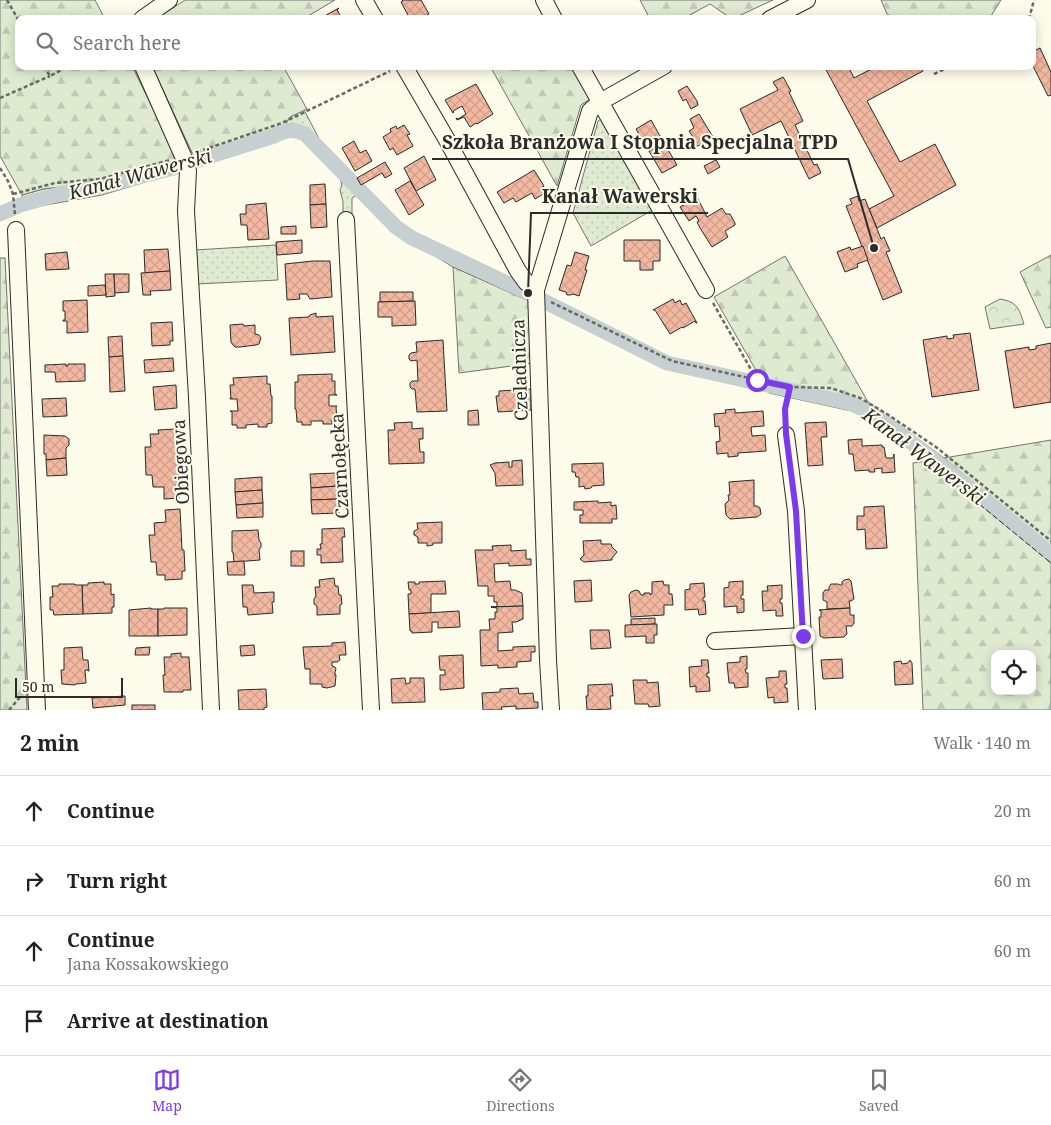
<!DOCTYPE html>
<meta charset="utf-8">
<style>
:root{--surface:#fff;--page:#f6f6f6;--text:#222;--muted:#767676;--line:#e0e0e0;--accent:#7c3aed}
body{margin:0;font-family:"Noto Serif",serif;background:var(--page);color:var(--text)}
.controls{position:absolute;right:15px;bottom:15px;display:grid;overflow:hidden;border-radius:10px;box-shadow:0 2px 12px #0003}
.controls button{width:45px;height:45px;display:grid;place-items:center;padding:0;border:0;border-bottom:1px solid var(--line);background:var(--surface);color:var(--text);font:25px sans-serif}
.scale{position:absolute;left:15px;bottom:12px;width:108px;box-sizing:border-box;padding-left:5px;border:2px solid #2b2b2b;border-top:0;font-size:14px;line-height:18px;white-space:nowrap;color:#2b2b2b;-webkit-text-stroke:4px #fdfbea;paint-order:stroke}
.stop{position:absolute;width:15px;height:15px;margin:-11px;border:4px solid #7c3aed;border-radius:50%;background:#fff}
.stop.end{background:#7c3aed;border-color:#fff;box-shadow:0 1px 5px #0008}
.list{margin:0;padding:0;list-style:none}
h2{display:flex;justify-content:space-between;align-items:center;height:65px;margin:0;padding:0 20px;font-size:21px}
h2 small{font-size:16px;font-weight:400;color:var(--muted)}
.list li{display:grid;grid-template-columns:32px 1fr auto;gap:15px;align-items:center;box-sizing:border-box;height:70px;padding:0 20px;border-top:1px solid var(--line)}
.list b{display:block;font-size:19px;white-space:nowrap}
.list p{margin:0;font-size:16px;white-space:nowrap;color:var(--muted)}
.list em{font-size:16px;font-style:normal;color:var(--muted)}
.icon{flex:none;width:28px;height:28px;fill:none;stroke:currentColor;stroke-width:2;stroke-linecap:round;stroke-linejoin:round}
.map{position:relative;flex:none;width:1051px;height:710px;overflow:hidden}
.search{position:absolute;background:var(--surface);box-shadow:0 2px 12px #0003;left:15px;right:15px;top:15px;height:55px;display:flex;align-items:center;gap:12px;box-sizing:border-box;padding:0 18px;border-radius:10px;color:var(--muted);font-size:19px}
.sheet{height:345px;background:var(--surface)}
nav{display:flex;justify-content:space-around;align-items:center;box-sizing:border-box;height:70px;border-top:1px solid var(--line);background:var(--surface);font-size:14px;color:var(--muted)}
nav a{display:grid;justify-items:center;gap:2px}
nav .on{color:var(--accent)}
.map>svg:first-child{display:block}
.grass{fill:url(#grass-dots);stroke:#74746e}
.forest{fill:url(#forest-firs);stroke:#74746e;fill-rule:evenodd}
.park{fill:url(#park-crowns);stroke:#74746e}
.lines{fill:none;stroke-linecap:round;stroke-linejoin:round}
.canal{stroke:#c7d0d0;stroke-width:15}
.building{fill:url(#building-cross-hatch);stroke:#2b2b2b}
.minor-casing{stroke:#2b2b2b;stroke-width:18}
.path{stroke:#6a6964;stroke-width:2.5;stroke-dasharray:4 2.5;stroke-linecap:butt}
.minor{stroke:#fdfbea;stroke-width:16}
.fence{stroke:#2b2b2b;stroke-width:1;stroke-dasharray:6 2.5;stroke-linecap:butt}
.route{stroke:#7c3aed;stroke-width:6}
.labels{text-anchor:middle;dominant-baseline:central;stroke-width:4;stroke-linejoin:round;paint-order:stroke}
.street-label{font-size:18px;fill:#2b2b2b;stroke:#fdfbea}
.water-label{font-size:19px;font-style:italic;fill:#2b2b2b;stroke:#fdfbea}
.leader{fill:none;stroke:#2b2b2b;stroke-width:2}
.callout-dot{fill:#2b2b2b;stroke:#fdfbea;stroke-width:2}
.callout-label{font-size:19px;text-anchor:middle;font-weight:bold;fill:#2b2b2b;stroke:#fdfbea;stroke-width:4;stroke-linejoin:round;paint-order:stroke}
</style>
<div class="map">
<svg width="1051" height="710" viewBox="0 0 1051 710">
<defs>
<pattern id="grass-dots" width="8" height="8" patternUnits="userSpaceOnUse" patternTransform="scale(1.25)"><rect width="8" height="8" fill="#deebd1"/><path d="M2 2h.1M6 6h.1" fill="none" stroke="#bfcab4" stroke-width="1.8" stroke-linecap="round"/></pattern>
<pattern id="forest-firs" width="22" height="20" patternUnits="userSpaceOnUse" patternTransform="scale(1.25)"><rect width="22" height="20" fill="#deebd1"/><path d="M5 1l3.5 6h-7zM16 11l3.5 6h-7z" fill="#bfcab4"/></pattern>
<pattern id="park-crowns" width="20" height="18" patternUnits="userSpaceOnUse" patternTransform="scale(1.25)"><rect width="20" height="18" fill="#deebd1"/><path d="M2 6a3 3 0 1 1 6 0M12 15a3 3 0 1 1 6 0" fill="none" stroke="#bfcab4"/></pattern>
<pattern id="building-cross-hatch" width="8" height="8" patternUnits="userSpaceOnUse" patternTransform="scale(1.25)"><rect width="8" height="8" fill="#f2b8a0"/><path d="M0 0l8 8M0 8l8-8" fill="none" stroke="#d09e8a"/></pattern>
</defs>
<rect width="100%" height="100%" fill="#fdfbea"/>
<g class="grass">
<path d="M304,110l20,38 37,37 46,44 8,5 99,49 7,15 -68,-31 -61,-37 -35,-35 -5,3v18h-9v-14l-3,-12 2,-5 -4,-12 -40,-37 -8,-1 -13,3 -85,30 -3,-9 98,-34 -1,-2 4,-6z"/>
<path d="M603,118l51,91 -63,37 -18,-33 25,-92z"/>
<path d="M179,162l3,9 -80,24 -62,11 -17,5 -1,-16 21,-6 85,-10z"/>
<path d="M276,245l2,35 -81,4 -2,-34z"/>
<path d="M546,297l127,62 78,17 7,14 -86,-20 -5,-3h-6l-118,-59z"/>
<path d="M868,402l76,56 107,89v16l-157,-130 -25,-14z"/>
</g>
<g class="forest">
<path d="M0,0h95l10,19h-86v47h113l47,96 -51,17 -85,10 -21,6 -22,-39z"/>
<path d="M185,0h150l-32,19h-147z"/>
<path d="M640,0h133l-41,19 -22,-15 -22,12 1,3h-39z"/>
<path d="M881,0h120l-12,19h-93l-9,-5z"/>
<path d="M152,66h131l24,43 -17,8 -4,6 2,3 -94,31z"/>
<path d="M490,66h83l19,32 -11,7 -24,81z"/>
<path d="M1051,255v72l-5,1 -26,-56z"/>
<path d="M785,256l83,146 1,17 -13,-7 -87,-19 -55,-96z"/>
<path d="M0,258h5l22,452h-27z"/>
<path d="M453,267l78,35 3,61 -75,10z"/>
<path d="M1051,440v107l-107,-89z"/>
<path d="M927,461l124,102v147h-128l-10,-247zM995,654h37v37h-37z"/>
</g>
<path class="park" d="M1000,299c17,3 19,9 24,25l-34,5 -5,-22z"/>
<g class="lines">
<path class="canal" d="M0,214l20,-9 43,-12 41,-7 69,-18 101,-32c12,-6 18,-8 31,-2l91,93 16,11 116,55 139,70 182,40 19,8 17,11 93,72 73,60"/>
</g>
<g class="building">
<path d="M402,0h19l8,14 -8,5h-11l-9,-17 2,-1z"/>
<path d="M339,8l-2,2 5,9h-23z"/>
<path d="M1040,48l11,24v23l-3,1 -16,-32v-12z"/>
<path d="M824,66h24l6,12 23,-12h43l3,5 -56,30 33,61 35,-18 21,41 -79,43 -8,-19 25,-13z"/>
<path d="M783,77l8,14 -2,1 14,29 -8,4 19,40 3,-1 4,9 -12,6 -28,-58 -29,14 -12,-26 38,-19 -5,-8z"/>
<path d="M476,84l17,30 -16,10 -1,-1 -6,4 -6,-10 -7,3 -1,-2 2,1 8,-5 -4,-8 -9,5 1,1 -1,1 -8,-13z"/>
<path d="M687,86l10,15 1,4 -7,4 -5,-10 -3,2 -5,-10z"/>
<path d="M699,114l14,23 -17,10 -5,-9 2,-1 -4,-6 5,-3 -4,-9z"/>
<path d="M651,120l13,23 -15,8 -13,-22z"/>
<path d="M404,125l6,9 -3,1 6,11 -16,9 -4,-7 -3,2 -7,-13 8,-5 -1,-3 6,-3 1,3z"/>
<path d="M354,141l6,12 6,-3 6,11 -17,10 -13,-23z"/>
<path d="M664,143l13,22 -15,8 -13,-22z"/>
<path d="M424,156l12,24 -20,11 -12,-23z"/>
<path d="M716,160l4,7 -12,7 -4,-8z"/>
<path d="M385,162l7,12 -7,4 -3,-5 -21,12 -4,-7z"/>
<path d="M534,170l10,16 -2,1 3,6 -10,6 -3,-6 -16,9 -3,-4 -9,5 -7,-11z"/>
<path d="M410,181l14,24 -15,10 -14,-25z"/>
<path d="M325,184l1,20 -16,1v-20z"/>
<path d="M858,196l1,5 6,-2 16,40 3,-2 6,14 -4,1 16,40 -19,8 -37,-94 6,-2 -2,-5z"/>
<path d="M697,197l10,20 15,-9 4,6h4l5,9v2l-10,6 3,6 -16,10 -12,-19 -3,-6 2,-1 -3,-5 -7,5 -9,-14z"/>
<path d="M266,203l3,36 -21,1 -1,-15h-6l-1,-11h6v-9z"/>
<path d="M326,204l1,23 -16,1 -1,-23z"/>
<path d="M296,226v8h-15v-7z"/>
<path d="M302,240v13l-25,2 -1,-13z"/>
<path d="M624,240h36v21h-7v9h-13v-9h-16z"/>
<path d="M863,246l5,14 -11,4 1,3 -13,5 -8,-20 13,-5 1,3z"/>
<path d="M168,249l2,22 -25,2 -1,-23z"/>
<path d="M67,252l2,17 -23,1 -1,-16z"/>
<path d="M575,252l14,4 -4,14h2l-8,26 -6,-2 -3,1h-3l-1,-3 -7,-2 8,-25 4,1z"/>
<path d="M313,261h17l2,36 -22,2 -3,-5h-8l1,5 -13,1 -2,-36z"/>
<path d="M170,271l1,19 -21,1 1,4h-8l-2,-22z"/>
<path d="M105,274h9l1,22 -9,1z"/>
<path d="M114,274h15v18l-14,1z"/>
<path d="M105,285l1,10 -18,1v-10z"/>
<path d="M380,292h33v9l-33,1z"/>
<path d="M673,299l2,4 5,-3 2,5 4,-2 11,20h-1l-1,-2 -12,7 -1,-1 -12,7 -15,-24h-2z"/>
<path d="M87,300l1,32 -21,1v-12h-4v-1h2v-9h-2v-10z"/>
<path d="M415,301l1,24 -24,1v-9h-14v-15z"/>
<path d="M316,313v4l17,-1 2,36 -44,3 -2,-37 20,-1 1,-2z"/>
<path d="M172,322l1,19h-3v4l-18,1 -1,-23z"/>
<path d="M243,324l1,2 11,-1v9l4,1 2,3 -2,6 -3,1 -16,2h-5l-2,-2 -2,-3 -1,-17z"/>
<path d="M970,333l9,57 -47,7 -9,-57 24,-4v3l7,-1 -1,-3z"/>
<path d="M122,336l1,20 -14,1 -1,-20z"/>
<path d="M443,340l4,71 -30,1 -2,-23h-3l-2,-2v-4l2,-2h6l-1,-21 -6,1 -2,-2v-4l2,-2 6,-1 -1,-10z"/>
<path d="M1051,343v59l-37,6 -9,-57 24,-4v3l7,-1v-3z"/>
<path d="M123,356l2,35 -15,1 -1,-35z"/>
<path d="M173,358l1,13 -29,2 -1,-13z"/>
<path d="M66,364v2h2v-2h17v17l-29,1 -1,-10h-10v-7z"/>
<path d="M332,374v7h3v13l2,1h-8v11h8l-1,1 1,13h-5v4h-9v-3h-12v4h-9v-3h-5l-1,-13h-1v-27h3v-7z"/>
<path d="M267,376v8h3l1,12h1v27l-5,1v3h-9v-3l-12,1v3h-9v-3h-5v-13l-2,-1h8l-1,-12h-7v-1h1l-1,-13h4l-1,-7z"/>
<path d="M176,385l1,23 -22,2 -2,-23z"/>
<path d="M531,389v21l-33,2 -2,-16h3v-5z"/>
<path d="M66,398l1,18 -24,1 -1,-18z"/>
<path d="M735,409v4l28,-2 1,15 -13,1 1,9 13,-1 1,16 -28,2v3l-10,1v-4l-11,1 -1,-12 4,-1 -1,-15 -4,1 -1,-13 12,-1 -1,-3z"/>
<path d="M478,410l1,15h-11v-14z"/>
<path d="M412,422v7l11,-1v11h-4l1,13h4v11l-35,1 -1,-34h7l-1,-7z"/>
<path d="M826,422l1,15h-6l2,28 -15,1 -3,-43z"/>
<path d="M175,429v7h4l1,21h-2l1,41 -15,1v-12h-11l-1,-12h-6l-1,-28h6l-1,-13h9l-1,-4z"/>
<path d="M44,435l21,1 4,3v6l-3,3v10l-20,2v-6h-2z"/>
<path d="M862,439v7l20,-1v2h2l2,11h7l1,-4 1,18 -13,1v-5l-8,1 1,3h-6v-2l-14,1 -2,-17h-4l-1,-14z"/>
<path d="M66,458l1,17 -20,1 -1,-16z"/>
<path d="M522,460l1,25 -27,1 -1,-13 -5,-8 5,-2 14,-1v5h3v-6z"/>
<path d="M603,463l1,22 -12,1 -1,2 -6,1 -1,-3 -5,1v-10h-3l-1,-5h-3v-8z"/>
<path d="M337,473v13l-26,2 -1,-14z"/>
<path d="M262,477v13l-27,2v-13z"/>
<path d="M754,480v26h3l3,2 1,6 -4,3 -27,2 -4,-4 -1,-11 4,-4 -1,-5h2l-1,-13z"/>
<path d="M337,486l1,13 -27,1v-12z"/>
<path d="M262,490l1,13 -27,2 -1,-13z"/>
<path d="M338,499l1,14 -27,1 -1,-14z"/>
<path d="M598,501v2l13,-1v4l5,-1 1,14h-5v4h-32v-8h3v-5h-9v-8z"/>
<path d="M263,503v14l-26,1 -1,-13z"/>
<path d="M884,506l3,42 -21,1 -1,-20 -8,1v-14h7v-9z"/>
<path d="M180,509l2,41h2l1,21h-3v8l-17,1v-5h-8l-1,-13h-5l-2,-27h6l-1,-12 12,-1 -1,-12z"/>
<path d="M442,522v21h-9v2l-6,1v-3h-9v-6l-4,-2v-4l4,-2 -1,-6z"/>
<path d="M344,528l1,9h-3l1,25 -22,1v-8h-4v-6h4l-1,-5h2v-15z"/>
<path d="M258,530l1,10 2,3v4l-2,3 1,10 -26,2 -1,-10h-1v-21z"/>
<path d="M601,540v4h10l1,3 5,5 -5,6v2l-28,2 -4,-3 4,-4 -1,-14z"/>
<path d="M511,545v6l15,-1v9h5v6l-22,1v-3l-15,1 1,18 15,-1 1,9h4l7,3 1,13 -32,1h6v-5h-3v-6h-6v-10h-10l-3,-36h18l-1,-4z"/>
<rect x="291" y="551" width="13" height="15"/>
<path d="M244,561l1,14h-17l-1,-13z"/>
<path d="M334,578l1,8h3l1,9h2l1,9 -2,1v9l-23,1v-9l-3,-2v-5l2,-3 -1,-9h5l-1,-7z"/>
<path d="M849,579l2,2 3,18 -3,2h-2l1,7 -23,1v-7l-4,-2v-7l2,-3h4v-3l2,-3h7l2,1h2v-3l2,-2z"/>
<path d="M591,580l1,21 -17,1 -1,-21z"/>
<path d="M445,581l1,13h-15v19l-22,1 -1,-20h3v-4h-2l-1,-8h7v2h4v-2z"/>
<path d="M663,581l1,4h5v9h3l1,11h-9v10l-33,2 -2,-22 2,-3 5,-2 3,1 2,4h3v-2h6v2l2,-1v-12z"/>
<path d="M743,581v14h-2v4h3v13l-7,1v-7l-13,1v-19l5,-1v-5z"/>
<path d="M104,582v2h7v11l3,-1v13h-2v6l-29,1 -1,-29h6v-2z"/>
<path d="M704,583l1,14 -2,1v3h2l1,13 -7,1 -1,-6 -13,1v-20l5,-1v-5z"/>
<path d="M59,584h16v1h7l1,29 -29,1 -1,-5h-3v-13h3l-1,-11h7z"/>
<path d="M242,585h11l1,8 20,-1v10h-2l1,11 -25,2 -1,-8h-4z"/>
<path d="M782,585v14h-2v4h2l1,13h-7v-6l-13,1 -1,-20h6l-1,-5z"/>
<path d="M523,606v13l-7,3h-4l1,10 -15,1v18l15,-1v-3l22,-1v6h-4v9l-14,1v5l-19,1v-3l-17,1 -1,-36h10l-1,-11h6v-7h2v-4l-6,-1z"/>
<path d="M151,608v1h7v27h-29v-26z"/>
<path d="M164,608h23v27l-29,1v-27h6z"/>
<path d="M850,608v7h4v8l-2,3h-6l1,8 -3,3 -20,1 -4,-2 -1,-19h2v-7h-2z"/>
<path d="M459,611l1,16 -22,1v-6h-6v10l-20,1v-2h-2l-1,-17z"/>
<path d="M655,618v6l-24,1v-6z"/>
<path d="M657,624v11h-3v8h-8v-7l-21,1v-12z"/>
<path d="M590,630h19l2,18 -20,1z"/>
<path d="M345,642l1,13h-7l1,5 -3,2h-5v4l3,1 1,2 -1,3v3h1l-1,11 -8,2 -5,-1v-3h-12v-15h-5l-2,-22 29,-1v-3z"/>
<path d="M254,645l1,10 -14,1 -1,-10z"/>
<path d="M82,647l1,13h5l1,11h-1v-1h-3l1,13 -10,1 -1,1 -13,-1 -1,-14h3v-22z"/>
<path d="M150,647l-1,8h-14l1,-7z"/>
<path d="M181,653v4h8l2,33h-8v2h-19l-1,-17h2l-1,-18h7v-3z"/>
<path d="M463,655l1,33 -24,2v-15h5v-5h-5l-1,-14z"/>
<path d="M747,656v13h-2l1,4h2v14l-13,1 -1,-5h-5l-2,-20 13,-1v-5z"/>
<path d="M842,659l1,19 -20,1 -2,-19z"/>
<path d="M701,660h7l1,13h-2v4h2l1,14 -14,1v-6l-6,1 -1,-20 13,-1z"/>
<path d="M910,660l2,3 1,21 -18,1 -1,-23 7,-1 1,3 6,-1z"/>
<path d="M779,671h7l1,13h-2v4h2l1,14 -14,1v-6l-6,1 -2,-20 13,-1z"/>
<path d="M405,678l1,6 4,-1v-5h14l1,24 -33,1 -1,-24z"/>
<path d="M633,680h14v3l11,-1 2,24 -11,1 -1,-3h-13z"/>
<path d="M612,684l1,12h-3l1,13 -24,1 -1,-14h2v-11z"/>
<path d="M518,688l1,6 14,-1 1,9h4v6l-22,1v-3l-15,1 1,3h-19l-1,-17 18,-1v-3z"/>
<path d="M266,689l1,18 -3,1v2h-25l-1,-20z"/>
<path d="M125,696v9l-32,3 -1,-10z"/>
<rect x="132" y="705" width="23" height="5"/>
</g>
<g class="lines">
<defs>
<g id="minor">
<path d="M364,0l11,19"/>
<path d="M544,0l10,19"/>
<path d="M142,19l27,-19"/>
<path d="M770,19l37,-19"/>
<path d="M143,66l40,90 5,15 -2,40 11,186 14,313"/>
<path d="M404,66l43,74 71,131 8,11 10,8 12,370 3,50"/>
<path d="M580,66l126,224"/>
<path d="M346,220l25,490"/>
<path d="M16,230l21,480"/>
<path d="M536,290l54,-179 10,-9 64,-36"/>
<path d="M786,435l10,76 11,199"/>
<path d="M715,641l88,-5"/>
</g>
</defs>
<use href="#minor" class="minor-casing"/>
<g class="path">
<path d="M7,0l12,21"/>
<path d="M1029,19l5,-19"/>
<path d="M44,66l6,10 19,-10"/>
<path d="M934,74l17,-8"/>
<path d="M0,98l50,-22"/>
<path d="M197,152l85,-29 108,-52"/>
<path d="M0,168l8,13 5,13 2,21"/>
<path d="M13,194l42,-11 45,-4 70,-19"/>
<path d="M551,302l121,59 118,26 41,1 29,10 27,16 49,33 115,94"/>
<path d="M713,303l44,77"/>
<path d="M786,421l-1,-12 5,-22"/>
<path d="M9,710l12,-14"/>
</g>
<use href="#minor" class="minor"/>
<path class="fence" d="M927,461l124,102"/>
</g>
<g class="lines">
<path class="route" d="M757,380l33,7 -5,22 1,25 10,77 7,125"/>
</g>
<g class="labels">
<g class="street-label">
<text transform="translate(519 370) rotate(-92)">Czeladnicza</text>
<text transform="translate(180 462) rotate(-93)">Obiegowa</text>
<text transform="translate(339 466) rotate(-93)">Czarnołęcka</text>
</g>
<g class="water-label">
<text transform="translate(140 174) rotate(-15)">Kanał Wawerski</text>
<text transform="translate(924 456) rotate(37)">Kanał Wawerski</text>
</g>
</g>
<path class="leader" d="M874 248L848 159H432M528 293L531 213H708"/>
<g class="callout-dot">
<circle cx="874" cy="248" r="5"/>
<circle cx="528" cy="293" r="5"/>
</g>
<g class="callout-label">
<text x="640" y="149">Szkoła Branżowa I Stopnia Specjalna TPD</text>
<text x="620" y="203">Kanał Wawerski</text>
</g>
</svg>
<div class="controls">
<button><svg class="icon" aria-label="locate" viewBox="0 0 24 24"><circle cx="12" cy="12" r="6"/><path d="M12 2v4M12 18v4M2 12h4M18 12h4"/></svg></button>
</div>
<div class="scale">50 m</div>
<div class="stop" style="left:757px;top:380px"></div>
<div class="stop end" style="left:803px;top:636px"></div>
<div class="search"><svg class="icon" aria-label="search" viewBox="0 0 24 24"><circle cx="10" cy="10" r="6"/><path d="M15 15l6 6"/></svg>Search here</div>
</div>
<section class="sheet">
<h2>2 min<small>Walk · 140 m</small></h2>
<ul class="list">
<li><svg class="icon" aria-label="ahead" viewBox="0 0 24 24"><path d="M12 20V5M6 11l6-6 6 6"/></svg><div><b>Continue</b></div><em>20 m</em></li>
<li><svg class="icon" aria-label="right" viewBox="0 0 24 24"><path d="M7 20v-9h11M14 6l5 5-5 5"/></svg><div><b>Turn right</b></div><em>60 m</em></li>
<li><svg class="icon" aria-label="ahead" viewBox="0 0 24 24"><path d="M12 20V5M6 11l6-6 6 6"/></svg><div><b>Continue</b><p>Jana Kossakowskiego</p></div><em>60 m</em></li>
<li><svg class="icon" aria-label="arrive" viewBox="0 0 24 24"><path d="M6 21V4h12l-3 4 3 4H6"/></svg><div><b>Arrive at destination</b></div></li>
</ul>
</section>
<nav>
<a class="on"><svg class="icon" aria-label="map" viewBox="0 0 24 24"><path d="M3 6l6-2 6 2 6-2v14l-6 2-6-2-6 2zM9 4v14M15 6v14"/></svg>Map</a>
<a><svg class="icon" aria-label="directions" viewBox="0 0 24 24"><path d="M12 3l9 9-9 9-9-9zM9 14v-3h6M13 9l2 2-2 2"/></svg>Directions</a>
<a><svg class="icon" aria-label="saved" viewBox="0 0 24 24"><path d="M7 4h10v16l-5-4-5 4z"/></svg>Saved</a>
</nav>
